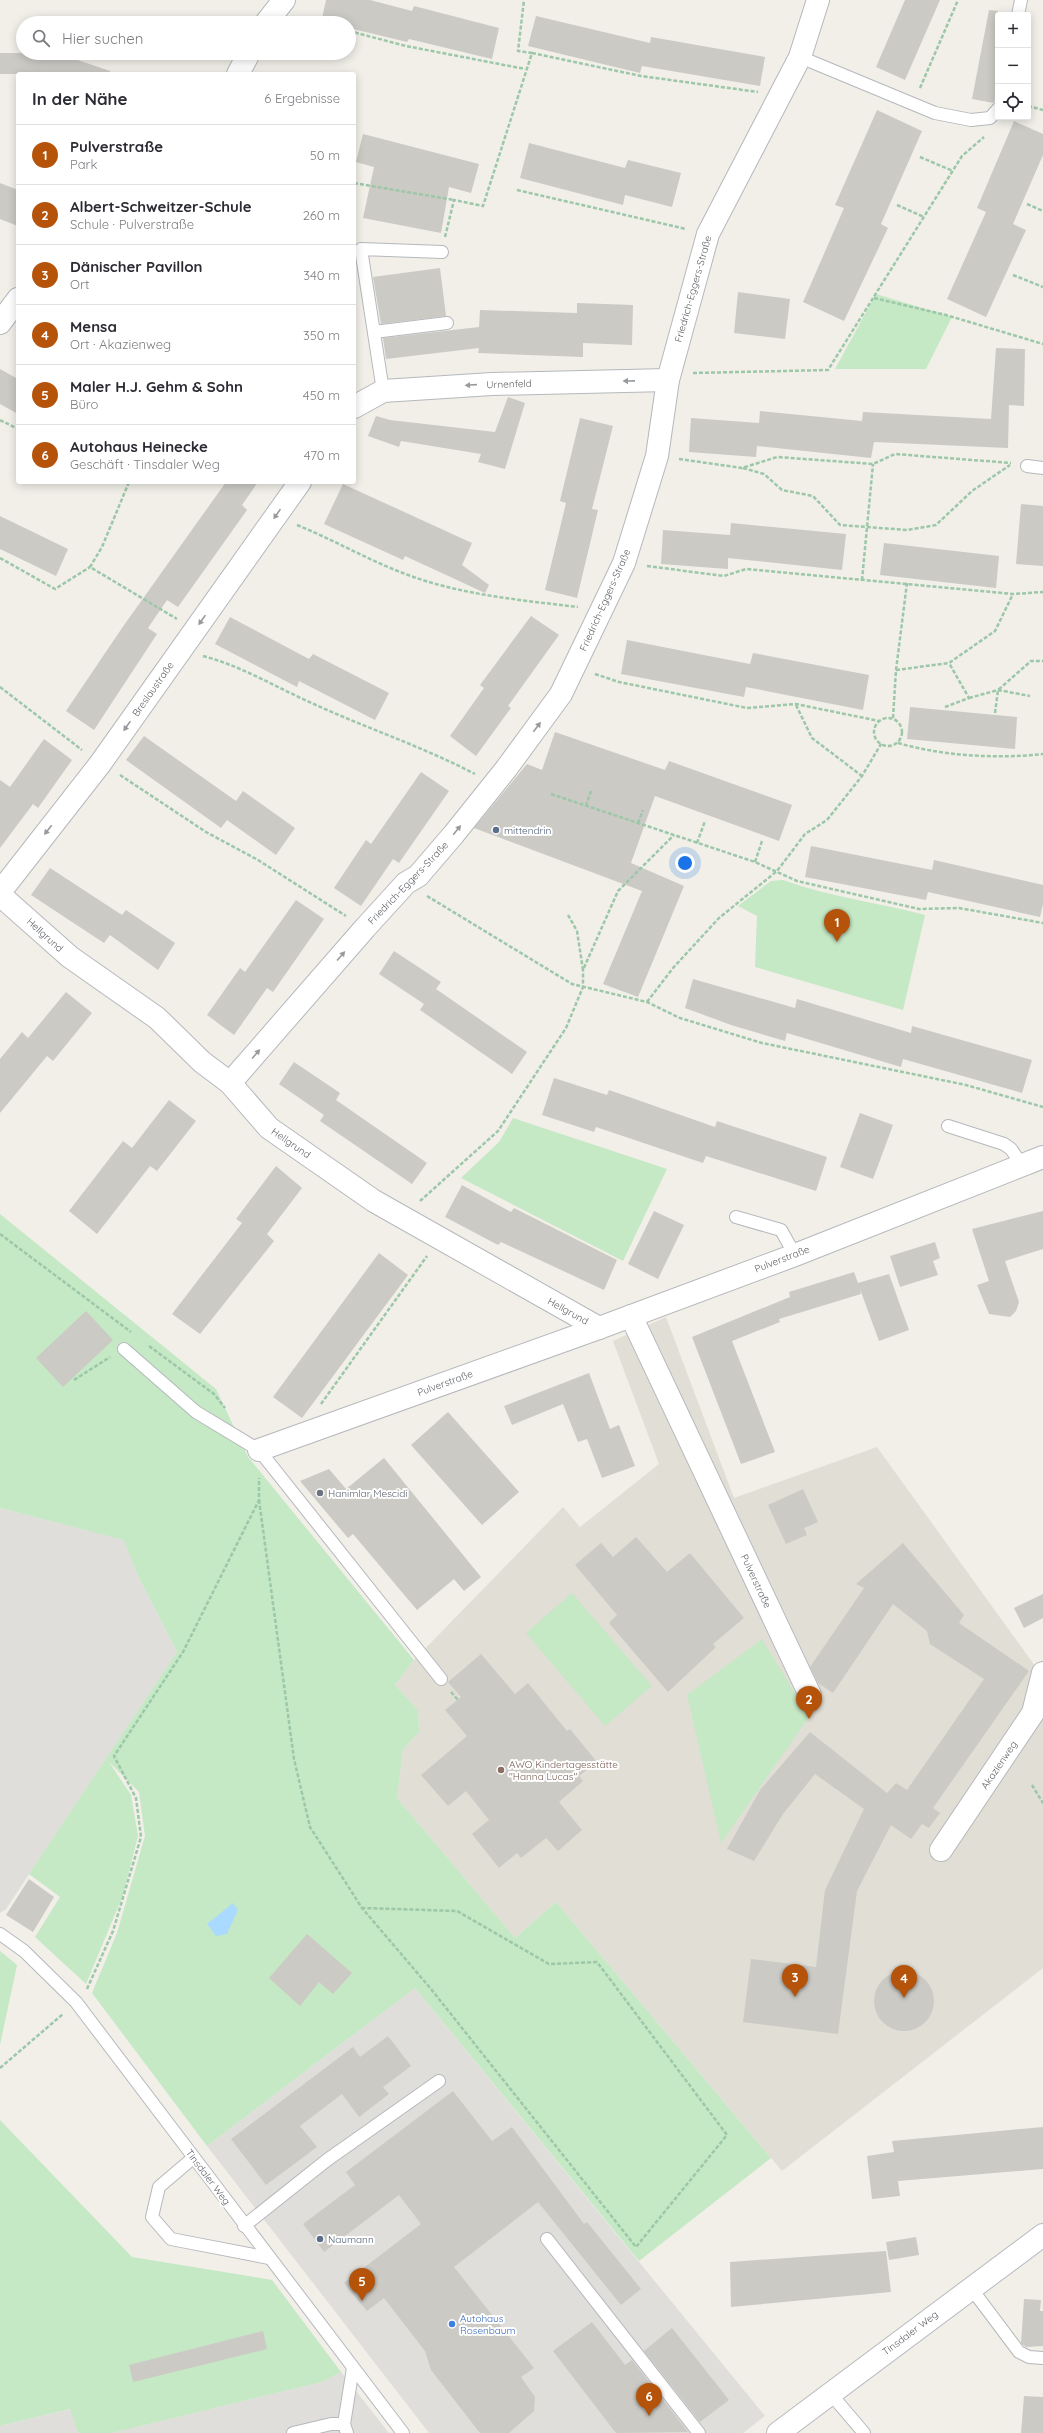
<!DOCTYPE html>
<html lang="de">
<meta charset="utf-8">
<style>
:root{--surface:#fff;--page:#f2f2f3;--text:#2b2b33;--muted:#7c7c81;--line:#e1e1e2;--accent:#b45309}
body{margin:0;font-family:Quicksand,sans-serif;background:var(--page);color:var(--text)}
.controls{position:absolute;right:12px;top:12px;display:grid;overflow:hidden;border-radius:4px;box-shadow:0 2px 10px #0003}
.controls button{width:36px;height:36px;display:grid;place-items:center;padding:0;border:0;border-bottom:1px solid var(--line);background:var(--surface);color:var(--text);font:20px sans-serif}
.you{position:absolute;left:685px;top:863px;width:14px;height:14px;margin:-10px;border:3px solid #fff;border-radius:50%;background:#1a73e8;box-shadow:0 0 0 6px #1a73e833}
.badge{display:grid;place-items:center;width:26px;height:26px;border-radius:50%;background:var(--accent);color:#fff;font-size:13px;font-weight:700}
.pin{position:absolute;translate:-50% -33px;filter:drop-shadow(0 1px 2px #0008)}
.pin::after{content:'';position:absolute;top:21px;width:14px;height:12px;background:inherit;clip-path:polygon(0 0,100% 0,50% 100%)}
.list{margin:0;padding:0;list-style:none}
h2{display:flex;justify-content:space-between;align-items:center;height:52px;margin:0;padding:0 16px;font-size:17px}
h2 small{font-size:13px;font-weight:400;color:var(--muted)}
.list li{display:grid;grid-template-columns:26px 1fr auto;gap:12px;align-items:center;box-sizing:border-box;height:60px;padding:0 16px;border-top:1px solid var(--line)}
.list b{display:block;font-size:15px;white-space:nowrap}
.list p{margin:0;font-size:13px;white-space:nowrap;color:var(--muted)}
.list em{font-size:13px;font-style:normal;color:var(--muted)}
.icon{flex:none;width:22px;height:22px;fill:none;stroke:currentColor;stroke-width:2;stroke-linecap:round;stroke-linejoin:round}
.map{position:relative;flex:none;width:1043px;height:2433px;overflow:hidden}
.search{position:absolute;background:var(--surface);box-shadow:0 2px 10px #0003;left:16px;top:16px;width:340px;height:44px;display:flex;align-items:center;gap:10px;box-sizing:border-box;padding:0 14px;border-radius:22px;color:var(--muted);font-size:15px}
.panel{position:absolute;background:var(--surface);box-shadow:0 2px 10px #0003;left:16px;top:72px;width:340px;height:412px;border-radius:4px}
.map>svg:first-child{display:block}
.industrial{fill:#e0deda}
.education{fill:#e1ded6}
.green{fill:#c5e8c5}
.water{fill:#aadaff}
.building{fill:#cccac5}
.lines{fill:none;stroke-linecap:round;stroke-linejoin:round}
.lane-casing{stroke:#b5b8bc;stroke-width:14}
.street-casing{stroke:#b5b8bc;stroke-width:24}
.secondary-casing{stroke:#b6babf;stroke-width:24}
.path{stroke:#9cc7a9;stroke-width:2.5;stroke-dasharray:4 2;stroke-linecap:butt}
.lane{stroke:#fff;stroke-width:12}
.street{stroke:#fff;stroke-width:22}
.secondary{stroke:#fff;stroke-width:22}
.oneway{fill:#979a9d}
.service-dot{fill:#5c6f8a;stroke:#fff;stroke-width:1.5}
.worship-dot{fill:#6b7280;stroke:#fff;stroke-width:1.5}
.education-dot{fill:#8d6e63;stroke:#fff;stroke-width:1.5}
.shop-dot{fill:#3f7fe0;stroke:#fff;stroke-width:1.5}
.labels{text-anchor:middle;dominant-baseline:central;stroke-width:4;stroke-linejoin:round;paint-order:stroke}
.street-label{font-size:10px;fill:#5f6368;stroke:#fff}
.service-label{font-size:10px;fill:#4e5e75;stroke:#fff;text-anchor:start}
.worship-label{font-size:10px;fill:#5b616d;stroke:#fff;text-anchor:start}
.education-label{font-size:10px;fill:#785e54;stroke:#fff;text-anchor:start}
.shop-label{font-size:10px;fill:#366cbe;stroke:#fff;text-anchor:start}
</style>
<div class="map">
<svg width="1043" height="2433" viewBox="0 0 1043 2433">
<rect width="100%" height="100%" fill="#f1efe8"/>
<g class="industrial">
<path d="M0,1508l125,32 13,36 39,76 -171,257 -6,4z"/>
<path d="M415,1988l350,428 -22,17h-314l-222,-287z"/>
<path d="M341,2372l48,61h-277l210,-51z"/>
<path d="M71,2409l7,24h-78v-7z"/>
</g>
<path class="education" d="M666,1317l68,181 143,-51 166,230v291l-261,203 -226,-269 -41,36 -118,-140 6,-49 16,-17 -1,-22 -23,-25 19,-25 149,-153 17,20 79,-63 -46,-123z"/>
<g class="green">
<path d="M876,294l76,23 -26,52h-91z"/>
<path d="M783,880c45,17 94,22 142,35l-22,95 -148,-43 2,-51 -19,-10 33,-25z"/>
<path d="M513,1118l154,51 -44,92 -162,-83 38,-36z"/>
<path d="M0,1214l216,175 32,68 166,203 -19,25 23,25 1,22 -16,17 -6,49 118,140 41,-36 215,256 -132,103 -224,-273 -208,158 -115,-153 25,-60 28,-97 -6,-44 -30,-30 22,33 7,41 -15,59 -37,89 -51,-47 25,-40 -31,-23 148,-222 -39,-76 -14,-36 -124,-32z"/>
<path d="M572,1593l80,93 -47,40 -79,-93z"/>
<path d="M762,1639l47,78 -88,126 -34,-148z"/>
<path d="M0,1951l17,14 -17,80z"/>
<path d="M0,2120l132,137 140,23 69,92 -19,10 -210,51h-34l-8,-24 -70,17z"/>
</g>
<path class="water" d="M233,1903l5,7 -11,24 -11,2 -9,-12z"/>
<g class="building">
<path d="M326,0h44l42,11 2,-5 85,22 -7,31 -83,-20 -2,3 -58,-14v-5h-28z"/>
<path d="M905,0h35l-35,80 -29,-13z"/>
<path d="M989,10l9,1v74l-4,18 -22,-4z"/>
<path d="M536,16l114,27 1,-6 114,20 -5,29 -118,-20 -2,7 -112,-27z"/>
<path d="M0,53h57l53,18v3h-110z"/>
<path d="M877,110l45,21 -41,93 7,4 -44,93 -41,-19 41,-94 -9,-3z"/>
<path d="M1014,121l29,13v21l-30,69 13,6 -40,87 -39,-18 39,-87 -9,-4z"/>
<path d="M363,134l116,30 -8,29 -22,-6 -8,46 -78,-15 11,-51 -18,-5z"/>
<path d="M529,143l96,25 3,-8 53,13 -9,34 -47,-12 -2,10 -103,-27z"/>
<path d="M0,183l18,7v36l-18,-7z"/>
<path d="M440,268l6,48 -65,8 -8,-47z"/>
<path d="M738,292l52,7 -5,40 -51,-6z"/>
<path d="M577,303l56,2 -1,40 -49,-2v14l-105,-4 1,-5 -93,11 -3,-21 96,-11 1,-17 97,3z"/>
<path d="M996,348l29,1 -1,57 -15,-1 -1,43 -134,-6 -3,16 -114,-12 -1,11 -67,-5 2,-34 68,5 1,-12 102,10 1,-9 128,7z"/>
<path d="M0,369l18,10v35l-18,-10z"/>
<path d="M508,397l17,6 -20,66 -27,-7 3,-8 -80,-13 -2,6 -31,-11 8,-20 14,4 105,12z"/>
<path d="M580,418l33,8 -21,83 6,1 -21,88 -32,-8 21,-87 -6,-2z"/>
<path d="M226,482h32l-16,23 5,5 -69,97 -11,-7 -19,28 9,6 -63,96 -28,-19 56,-83z"/>
<path d="M343,484l129,59 -10,22 27,20 -4,8 -80,-37 -2,4 -79,-36z"/>
<path d="M1021,504l22,2v60l-27,-2z"/>
<path d="M0,516l68,33 -12,27 -56,-27z"/>
<path d="M731,523l115,11 -4,36 -114,-12v11l-67,-5 2,-34 67,5z"/>
<path d="M884,543l115,13 -3,32 -116,-13z"/>
<path d="M531,616l28,19 -51,71 3,2 -35,48 -26,-20 34,-48 -4,-3z"/>
<path d="M230,617l79,42 4,-5 76,39 -14,27 -76,-39 -2,6 -82,-43z"/>
<path d="M627,640l123,24 3,-11 116,22 -6,35 -117,-23 -2,10 -123,-23z"/>
<path d="M910,707l107,10 -2,32 -108,-10z"/>
<path d="M555,732l110,38 4,-9 123,44 -13,36 -124,-45 -24,67 53,23 -46,111 -35,-13 39,-93 -168,-63 53,-64 15,6z"/>
<path d="M144,736l92,65 7,-10 52,37 -19,27 -49,-35 -6,8 -95,-68z"/>
<path d="M44,739l28,21 -34,48 -5,-4 -33,44v-68l10,7z"/>
<path d="M421,772l28,19 -50,72 -6,-4 -32,47 -27,-18 32,-48 5,4z"/>
<path d="M811,846l121,24 2,-10 109,25v19l-3,13 -112,-25 -2,8 -121,-23z"/>
<path d="M50,868l72,47 4,-5 49,33 -17,27 -48,-35 -6,8 -73,-48z"/>
<path d="M296,900l28,19 -51,73 -6,-4 -33,47 -27,-20 33,-47 5,4z"/>
<path d="M394,951l47,31 -5,7 91,63 -15,22 -92,-64 4,-6 -45,-30z"/>
<path d="M693,979l102,29 2,-9 114,34 1,-7 120,34 -10,33 -119,-34 -2,8 -114,-34 -2,8 -54,-16 -46,-17z"/>
<path d="M66,992l26,21 -39,48 -6,-5 -47,57v-54l22,-27 6,6z"/>
<path d="M294,1062l46,31 -4,7 91,63 -15,21 -92,-63 4,-6 -45,-31z"/>
<path d="M554,1078l53,17 2,-5 106,37 2,-6 110,36 -11,34 -110,-35 -3,7 -107,-36 -2,5 -52,-17z"/>
<path d="M169,1100l27,21 -39,50 -7,-5 -53,68 -28,-23 54,-70 9,7z"/>
<path d="M860,1113l33,12 -20,54 -33,-12z"/>
<path d="M276,1166l26,22 -35,46 7,7 -74,93 -28,-20 70,-91 -6,-4z"/>
<path d="M462,1185l49,27 3,-4 103,52 -13,30 -103,-48 -3,3 -53,-28z"/>
<path d="M654,1211l30,14 -26,54 -30,-15z"/>
<path d="M1043,1211v38l-38,12 14,41 -3,9 -6,6 -21,-3 -12,-29 12,-4 -17,-52z"/>
<path d="M935,1242l5,16 -7,3 5,14 -38,12 -10,-31z"/>
<path d="M379,1253l29,22 -106,143 -29,-21z"/>
<path d="M854,1272l4,11 31,-9 20,56 -30,11 -19,-52 1,5 -82,25 1,3 -48,19 43,111 -34,12 -49,-127 98,-40 -1,-5z"/>
<path d="M86,1311l27,29 -50,47 -27,-29z"/>
<path d="M589,1373l21,56 9,-4 16,41 -33,12 -15,-39 -9,3 -15,-38 -51,21 -8,-19z"/>
<path d="M448,1412l71,80 -37,33 -71,-80z"/>
<path d="M384,1458l97,119 -17,14 -10,-12 -37,31 -64,-76 -5,4 -48,-57 29,-12 17,20z"/>
<path d="M803,1489l15,33 -14,6 3,7 -21,9 -18,-39z"/>
<path d="M636,1537l31,35 23,-19 54,65 -31,26 3,3 -48,45 -59,-69 8,-8 -42,-50 26,-22 12,14z"/>
<path d="M903,1543l61,72 -5,8 70,48 -96,137 7,5 -11,15 -7,-4 -11,15 -20,-14 -34,66 -19,143 -95,-12 8,-63 65,8 9,-77 39,-81 -49,-35 -32,40 -29,47 -27,-12 33,-59 50,-58 77,61 9,-10 11,7 77,-111 -54,-35 -3,-13 -34,-27 -60,89 -15,-10 -8,-16 54,-79 -8,-4z"/>
<path d="M1043,1594v24l-19,10 -10,-20z"/>
<path d="M481,1654l34,40 13,-11 39,48 3,-2 27,33 -18,14 4,5 -24,21 23,28 -24,21 -12,-13 -25,20 -4,-5 -18,15 -27,-34 17,-14 -23,-29 -18,15 -27,-31 46,-39 -22,-26 16,-13 -13,-15z"/>
<path d="M29,1879l25,18 -21,35 -27,-17z"/>
<path d="M307,1934l45,39 -19,21 -14,-12 -19,24 -31,-28z"/>
<circle cx="904" cy="2001" r="30"/>
<path d="M388,2036l23,30 -28,21 6,7 -30,23 -17,-23 -42,32 17,21 -51,38 -35,-46 122,-92 7,10z"/>
<path d="M453,2091l39,50 20,-14 72,97 3,-2 54,67 -20,16 -83,-103 -84,65 80,101 -13,9 14,20 -1,14 -25,22h-29l-49,-63 -6,-19 -41,-53 -17,13 -23,-28 77,-59 -22,-29 -75,57 -21,-28 52,-39 -9,-13z"/>
<path d="M1043,2127v42l-145,12 2,15 -28,3 -5,-43 27,-4 -2,-11z"/>
<path d="M916,2237l3,18 -30,5 -3,-18z"/>
<path d="M886,2251l5,41 -160,15 -1,-45z"/>
<path d="M1024,2299l17,1 -1,11h3v35l-17,1 -5,-4z"/>
<path d="M592,2322l33,43 7,-5 56,72 -72,1 -63,-82z"/>
<path d="M672,2328l57,72 -29,22 -56,-71z"/>
<path d="M263,2331l4,18 -134,33 -4,-17z"/>
<path d="M1024,2396l19,1v36h-22z"/>
</g>
<g class="lines">
<defs>
<g id="lane">
<path d="M1018,15l3,-15"/>
<path d="M800,57l135,56 36,7 19,-2 8,-9"/>
<path d="M374,332l73,-9"/>
<path d="M383,391l-22,-142 81,3"/>
<path d="M1027,466l16,2"/>
<path d="M948,1126l56,18 7,5 11,16"/>
<path d="M736,1217l45,13 14,25"/>
<path d="M124,1349l72,63 63,38 182,229"/>
<path d="M0,1934l24,17 52,51 327,431"/>
<path d="M193,2158l-34,29 -7,30 19,22 98,19"/>
<path d="M244,2226l83,-66 112,-79"/>
<path d="M547,2239l152,194"/>
<path d="M971,2288l48,64 10,5 14,1"/>
<path d="M830,2393l34,40"/>
<path d="M293,2433l38,-9h13"/>
<path d="M347,2433l-3,-9 9,-56"/>
</g>
<g id="street">
<path d="M266,23l18,-23"/>
<path d="M238,74l11,-21"/>
<path d="M0,323l18,-24"/>
<path d="M354,407l29,-16 109,-7 176,-4"/>
<path d="M0,892l100,-128 200,-282"/>
<path d="M0,895l70,62 87,61 45,44 28,21 39,45 105,73 225,127"/>
<path d="M230,1083l135,-155 41,-45 12,-7 36,-42 52,-65 55,-75 63,-131 33,-107 11,-76 40,-146 92,-177 18,-57"/>
<path d="M631,1316l179,379"/>
<path d="M259,1450l340,-122 196,-73 248,-98"/>
<path d="M941,1850l92,-137 10,-40"/>
</g>
<path id="secondary" d="M778,2433l265,-198"/>
</defs>
<use href="#lane" class="lane-casing"/>
<use href="#street" class="street-casing"/>
<use href="#secondary" class="secondary-casing"/>
<g class="path">
<path d="M297,18l19,5"/>
<path d="M349,31l57,15 119,23"/>
<path d="M532,53l109,23 117,16"/>
<path d="M920,88l38,-88"/>
<path d="M1028,106l15,4"/>
<path d="M920,157l33,14"/>
<path d="M354,183l100,17"/>
<path d="M517,190l169,39"/>
<path d="M1027,204l16,7"/>
<path d="M897,205l27,12"/>
<path d="M445,237l9,-37 29,6 49,-153 -14,-2 6,-51"/>
<path d="M1013,275l30,12"/>
<path d="M874,298l72,17 97,29"/>
<path d="M693,373l135,-3 134,-214 22,-19"/>
<path d="M0,420l18,9"/>
<path d="M679,459l63,9 35,-11 96,7 22,-10 116,9"/>
<path d="M743,468l21,6 18,16 31,6 27,29 67,5 29,-5 36,-34 38,-26"/>
<path d="M129,482l-27,65 -12,20 87,52"/>
<path d="M297,525c37,15 73,36 111,50 54,20 112,25 170,32"/>
<path d="M0,558l55,31 35,-22"/>
<path d="M647,566l77,10 22,-7 267,25 30,-2"/>
<path d="M862,580l11,-116"/>
<path d="M203,656c39,10 76,33 113,49 53,24 107,42 159,69"/>
<path d="M896,670l53,-7 46,-32 18,-37"/>
<path d="M595,674l24,8 128,26 49,-4 83,17"/>
<path d="M0,687l82,63"/>
<path d="M969,698l29,-8 32,6"/>
<path d="M796,705l16,33 50,38"/>
<path d="M945,707l24,-9 -20,-35"/>
<path d="M995,713l3,-23 33,-29h12"/>
<circle cx="888" cy="732" r="14"/>
<path d="M893,718l3,-48 11,-87"/>
<path d="M898,743c45,13 98,16 145,11"/>
<path d="M120,775l86,57 52,28 88,56"/>
<path d="M551,794l204,68 42,19 122,28 40,-1 84,15"/>
<path d="M586,806l5,-15"/>
<path d="M638,823l5,-13"/>
<path d="M697,843l8,-22"/>
<path d="M755,862l7,-21"/>
<path d="M427,896l145,88 75,18 33,16 82,25 204,42 77,22"/>
<path d="M568,915l9,16 6,39 35,-79 56,-56"/>
<path d="M647,1002l26,-34 46,-50 58,-47 28,-37 22,-14 35,-44 19,-32"/>
<path d="M420,1201l78,-70 68,-103 17,-41v-17"/>
<path d="M0,1234l131,98"/>
<path d="M149,1346l65,48 11,14"/>
<path d="M74,1380l36,-23"/>
<path d="M321,1404l106,-148"/>
<path d="M259,1500l35,259 16,68 52,81 69,81 205,258 91,-112 -130,-173 -48,2 -92,-53 -95,-3"/>
<path d="M451,1692l7,8"/>
<path d="M1032,1785l11,18"/>
<path d="M87,1989l26,-58 28,-94 -5,-39 -22,-42 69,-104 76,-152v-22"/>
<path d="M0,2068l63,-54"/>
</g>
<use href="#lane" class="lane"/>
<use href="#street" class="street"/>
<use href="#secondary" class="secondary"/>
</g>
<defs><path id="oneway-solid" d="M-6-.8H1V-3.2L6.5 0L1 3.2V.8H-6Z"/></defs>
<g class="oneway">
<use href="#oneway-solid" transform="translate(629 381) rotate(179)"/>
<use href="#oneway-solid" transform="translate(471 385) rotate(176)"/>
<use href="#oneway-solid" transform="translate(277 514) rotate(125)"/>
<use href="#oneway-solid" transform="translate(202 620) rotate(125)"/>
<use href="#oneway-solid" transform="translate(127 726) rotate(125)"/>
<use href="#oneway-solid" transform="translate(537 727) rotate(-53)"/>
<use href="#oneway-solid" transform="translate(48 830) rotate(128)"/>
<use href="#oneway-solid" transform="translate(457 830) rotate(-51)"/>
<use href="#oneway-solid" transform="translate(341 956) rotate(-49)"/>
<use href="#oneway-solid" transform="translate(256 1054) rotate(-49)"/>
</g>
<g class="service-dot">
<circle cx="496" cy="830" r="4"/>
<circle cx="320" cy="2239" r="4"/>
</g>
<circle class="worship-dot" cx="320" cy="1493" r="4"/>
<circle class="education-dot" cx="501" cy="1770" r="4"/>
<circle class="shop-dot" cx="452" cy="2324" r="4"/>
<g class="labels">
<g class="street-label">
<text transform="translate(693 289) rotate(-74)">Friedrich-Eggers-Straße</text>
<text transform="translate(509 384) rotate(-2)">Urnenfeld</text>
<text transform="translate(605 600) rotate(-66)">Friedrich-Eggers-Straße</text>
<text transform="translate(153 689) rotate(-55)">Breslaustraße</text>
<text transform="translate(408 883) rotate(-46)">Friedrich-Eggers-Straße</text>
<text transform="translate(45 935) rotate(42)">Hellgrund</text>
<text transform="translate(291 1143) rotate(35)">Hellgrund</text>
<text transform="translate(782 1259) rotate(-21)">Pulverstraße</text>
<text transform="translate(568 1311) rotate(29)">Hellgrund</text>
<text transform="translate(445 1383) rotate(-20)">Pulverstraße</text>
<text transform="translate(756 1581) rotate(65)">Pulverstraße</text>
<text transform="translate(999 1765) rotate(-56)">Akazienweg</text>
<text transform="translate(208 2177) rotate(53)">Tinsdaler Weg</text>
<text transform="translate(910 2333) rotate(-37)">Tinsdaler Weg</text>
</g>
<g class="service-label">
<text x="504" y="830">mittendrin</text>
<text x="328" y="2239">Naumann</text>
</g>
<g class="worship-label">
<text x="328" y="1493">Hanimlar Mescidi</text>
</g>
<g class="education-label">
<text x="509" y="1764">AWO Kindertagesstätte<tspan x="509" dy="12">"Hanna Lucas"</tspan></text>
</g>
<g class="shop-label">
<text x="460" y="2318">Autohaus<tspan x="460" dy="12">Rosenbaum</tspan></text>
</g>
</g>
</svg>
<div class="controls">
<button>+</button>
<button>−</button>
<button><svg class="icon" aria-label="locate" viewBox="0 0 24 24"><circle cx="12" cy="12" r="6"/><path d="M12 2v4M12 18v4M2 12h4M18 12h4"/></svg></button>
</div>
<div class="you"></div>
<div class="pin badge" style="left:837px;top:942px">1</div>
<div class="pin badge" style="left:809px;top:1719px">2</div>
<div class="pin badge" style="left:795px;top:1997px">3</div>
<div class="pin badge" style="left:904px;top:1998px">4</div>
<div class="pin badge" style="left:362px;top:2301px">5</div>
<div class="pin badge" style="left:649px;top:2416px">6</div>
<div class="search"><svg class="icon" aria-label="search" viewBox="0 0 24 24"><circle cx="10" cy="10" r="6"/><path d="M15 15l6 6"/></svg>Hier suchen</div>
<section class="panel">
<h2>In der Nähe<small>6 Ergebnisse</small></h2>
<ul class="list">
<li><span class="badge">1</span><div><b>Pulverstraße</b><p>Park</p></div><em>50 m</em></li>
<li><span class="badge">2</span><div><b>Albert-Schweitzer-Schule</b><p>Schule · Pulverstraße</p></div><em>260 m</em></li>
<li><span class="badge">3</span><div><b>Dänischer Pavillon</b><p>Ort</p></div><em>340 m</em></li>
<li><span class="badge">4</span><div><b>Mensa</b><p>Ort · Akazienweg</p></div><em>350 m</em></li>
<li><span class="badge">5</span><div><b>Maler H.J. Gehm &amp; Sohn</b><p>Büro</p></div><em>450 m</em></li>
<li><span class="badge">6</span><div><b>Autohaus Heinecke</b><p>Geschäft · Tinsdaler Weg</p></div><em>470 m</em></li>
</ul>
</section>
</div>
